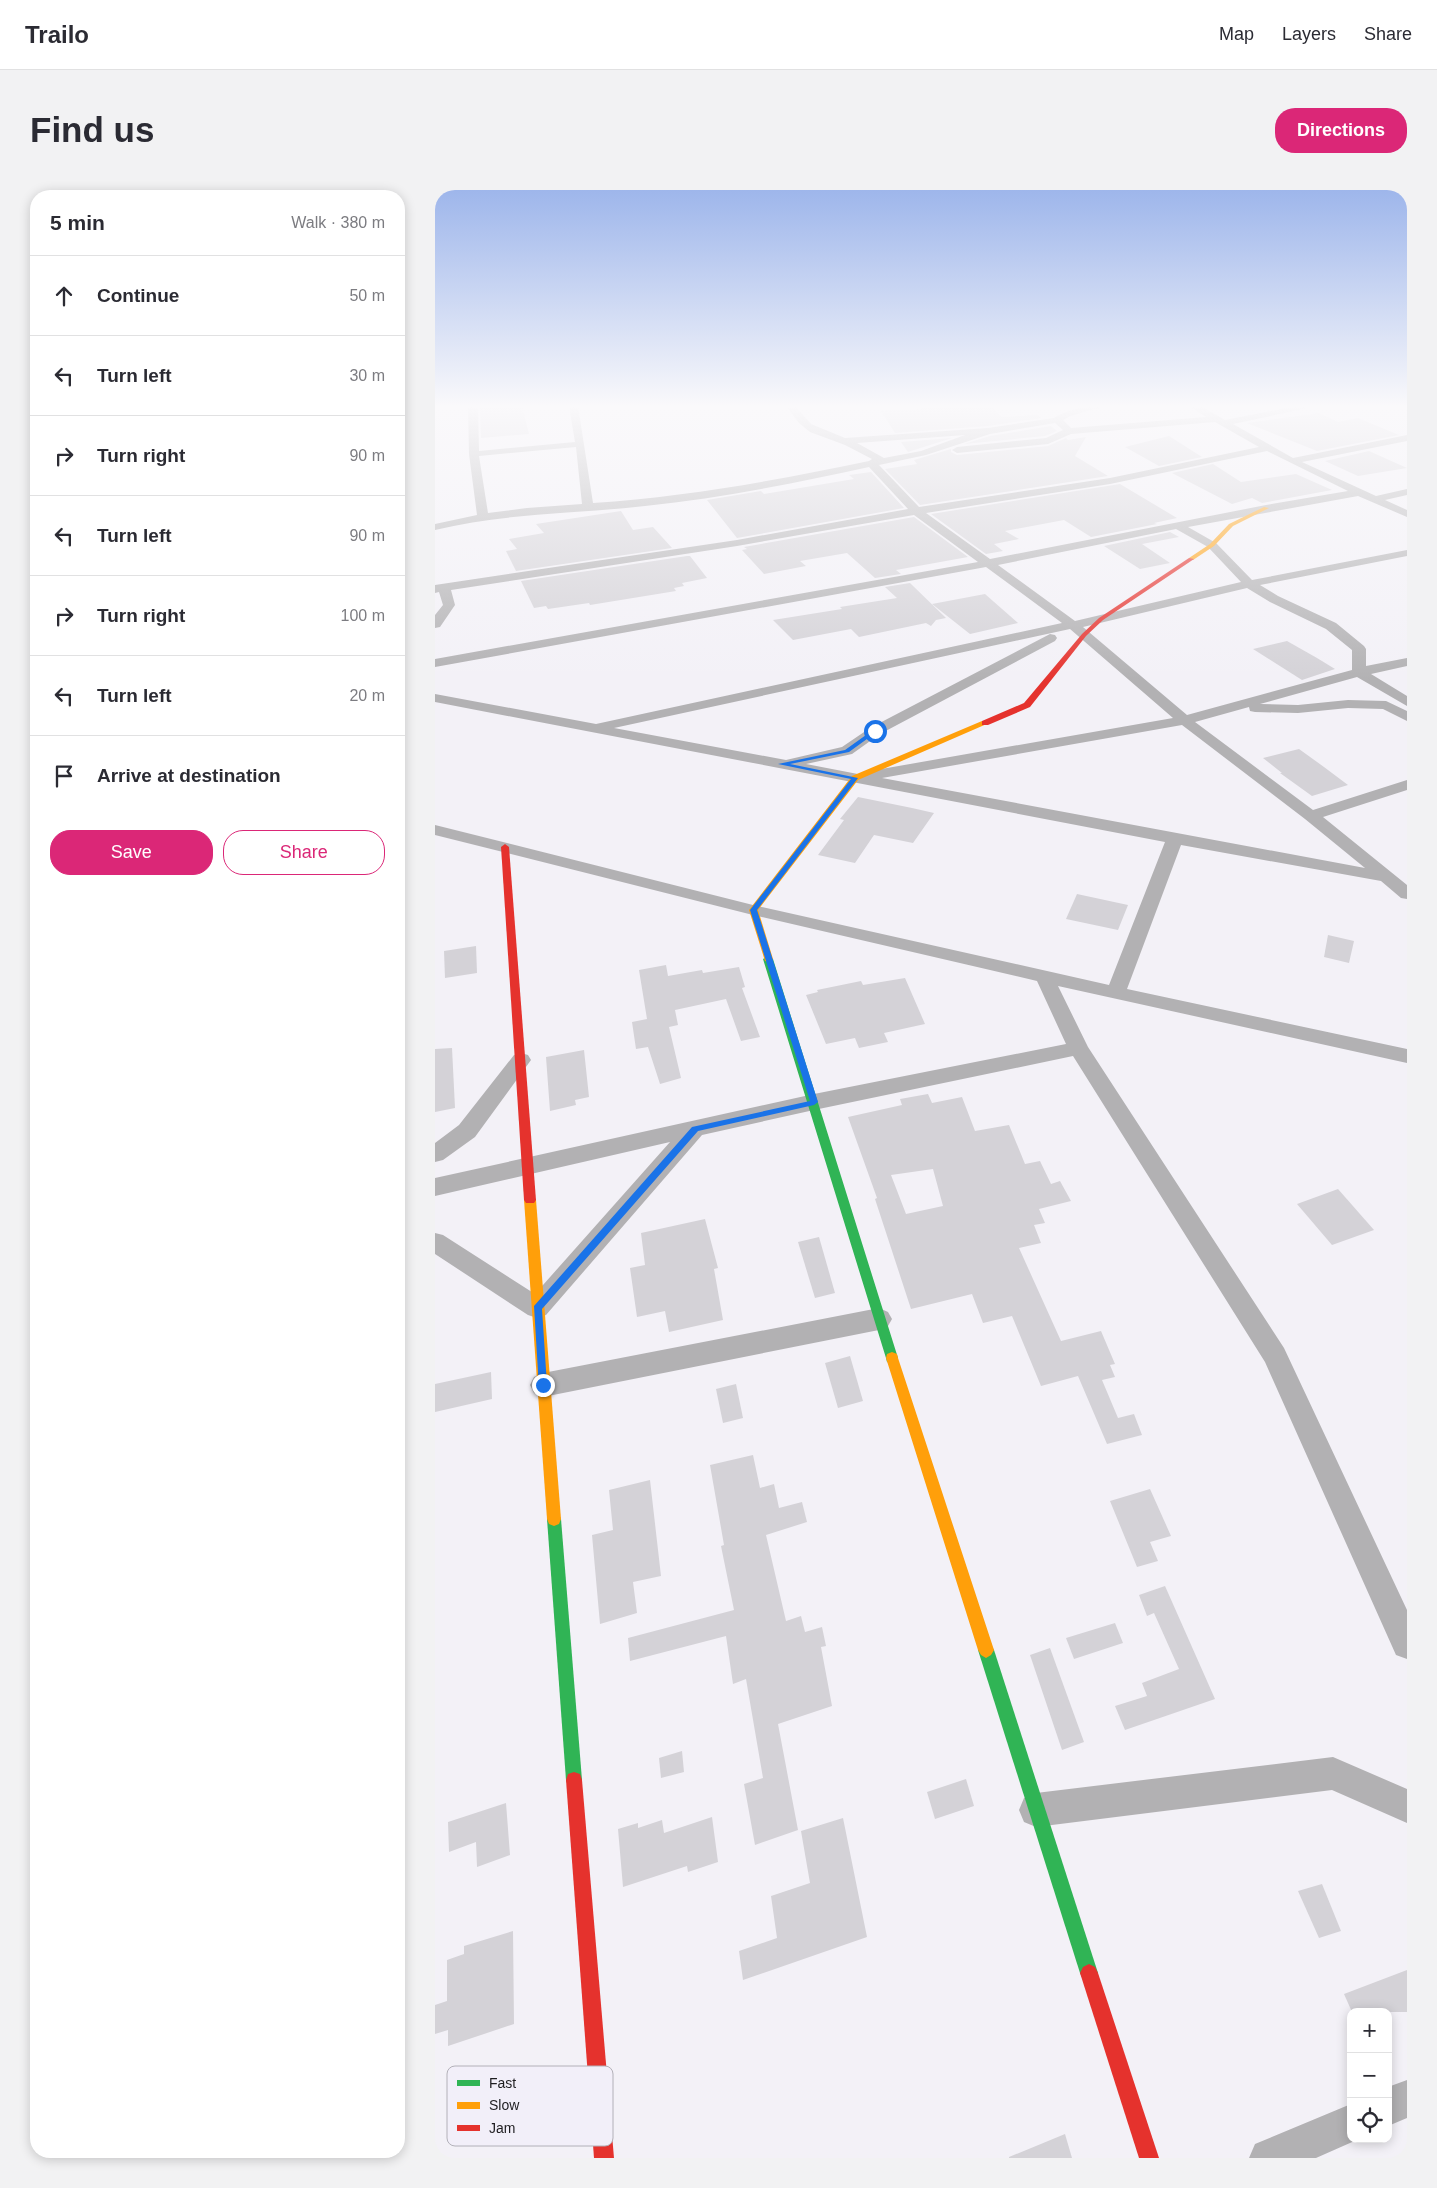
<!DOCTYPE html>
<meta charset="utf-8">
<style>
:root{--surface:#fff;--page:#f2f2f3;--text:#2b2b33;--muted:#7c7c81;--line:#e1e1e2;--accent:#db2777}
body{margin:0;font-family:Arial,sans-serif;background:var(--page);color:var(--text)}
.controls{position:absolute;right:15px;bottom:15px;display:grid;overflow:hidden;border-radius:10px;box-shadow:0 2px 12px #0003}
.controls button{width:45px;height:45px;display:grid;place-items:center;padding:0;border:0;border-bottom:1px solid var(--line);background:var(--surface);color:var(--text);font:25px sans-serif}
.stop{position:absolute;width:15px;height:15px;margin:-11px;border:4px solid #1a73e8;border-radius:50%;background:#fff}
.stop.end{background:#1a73e8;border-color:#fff;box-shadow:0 1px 5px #0008}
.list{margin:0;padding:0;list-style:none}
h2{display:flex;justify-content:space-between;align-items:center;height:65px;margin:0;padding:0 20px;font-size:21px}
h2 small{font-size:16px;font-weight:400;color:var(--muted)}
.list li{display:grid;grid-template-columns:32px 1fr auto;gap:15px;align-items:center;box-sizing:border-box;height:80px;padding:0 20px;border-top:1px solid var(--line)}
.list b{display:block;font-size:19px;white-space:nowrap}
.list em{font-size:16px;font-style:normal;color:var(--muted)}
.actions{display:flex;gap:10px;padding:15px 20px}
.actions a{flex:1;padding:11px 0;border:1px solid var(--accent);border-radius:20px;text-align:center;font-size:18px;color:var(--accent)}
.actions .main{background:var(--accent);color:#fff}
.icon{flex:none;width:28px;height:28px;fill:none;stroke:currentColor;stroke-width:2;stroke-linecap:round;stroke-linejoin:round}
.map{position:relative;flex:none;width:972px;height:1968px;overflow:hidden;border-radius:20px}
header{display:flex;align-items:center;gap:30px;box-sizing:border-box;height:70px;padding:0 25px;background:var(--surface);border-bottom:1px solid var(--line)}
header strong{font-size:24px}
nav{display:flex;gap:28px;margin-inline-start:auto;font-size:18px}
.intro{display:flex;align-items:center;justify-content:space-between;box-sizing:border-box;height:120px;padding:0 30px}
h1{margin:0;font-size:35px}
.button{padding:12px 22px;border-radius:20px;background:var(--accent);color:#fff;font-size:18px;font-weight:700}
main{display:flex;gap:30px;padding:0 30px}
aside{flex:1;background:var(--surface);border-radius:20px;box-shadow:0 2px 12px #0003}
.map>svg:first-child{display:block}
.building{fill:#d4d2d7;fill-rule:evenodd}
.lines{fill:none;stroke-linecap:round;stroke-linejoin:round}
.street{fill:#b2b1b3;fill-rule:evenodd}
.fast{fill:#30b455;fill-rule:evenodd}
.slow{fill:#ff9f0a;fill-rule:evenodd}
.jam{fill:#e5322d;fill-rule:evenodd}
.route{fill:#1a73e8}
.key{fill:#f2eff9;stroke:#b2b0b8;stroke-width:1}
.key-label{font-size:14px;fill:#1e1d20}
</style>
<header>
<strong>Trailo</strong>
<nav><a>Map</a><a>Layers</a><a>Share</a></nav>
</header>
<div class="intro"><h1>Find us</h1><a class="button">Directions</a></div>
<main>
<aside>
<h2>5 min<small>Walk · 380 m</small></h2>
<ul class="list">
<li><svg class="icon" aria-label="ahead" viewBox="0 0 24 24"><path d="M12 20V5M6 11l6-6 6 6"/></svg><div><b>Continue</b></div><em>50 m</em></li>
<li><svg class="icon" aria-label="left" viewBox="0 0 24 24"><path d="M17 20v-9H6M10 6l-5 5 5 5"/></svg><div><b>Turn left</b></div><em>30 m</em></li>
<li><svg class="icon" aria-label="right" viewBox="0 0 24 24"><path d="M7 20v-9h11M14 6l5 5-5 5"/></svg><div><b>Turn right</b></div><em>90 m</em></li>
<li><svg class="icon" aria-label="left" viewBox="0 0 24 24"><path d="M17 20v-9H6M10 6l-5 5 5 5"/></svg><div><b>Turn left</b></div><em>90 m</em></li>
<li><svg class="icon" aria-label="right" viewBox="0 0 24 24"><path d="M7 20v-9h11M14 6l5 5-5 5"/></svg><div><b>Turn right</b></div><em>100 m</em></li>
<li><svg class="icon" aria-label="left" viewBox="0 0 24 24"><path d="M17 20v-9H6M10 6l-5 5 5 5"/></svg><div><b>Turn left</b></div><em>20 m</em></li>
<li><svg class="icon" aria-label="arrive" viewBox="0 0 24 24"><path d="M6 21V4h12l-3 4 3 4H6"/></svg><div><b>Arrive at destination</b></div></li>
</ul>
<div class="actions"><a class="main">Save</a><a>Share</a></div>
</aside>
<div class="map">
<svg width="972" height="1968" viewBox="0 0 972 1968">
<rect width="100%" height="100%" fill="#f3f1f7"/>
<g class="building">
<path d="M45,216h19v2l23,-2 7,28 -48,4z"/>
<path d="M485,216h71l11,11 36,-2 3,3 -53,8 -93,7 -14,-22 41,-2z"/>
<path d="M884,223l19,9 20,-4 41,17 -82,16 -70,-28z"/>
<path d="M616,236l6,5 -12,5 -81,8 26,-8z"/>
<path d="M734,246l33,21 -43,9 -34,-19z"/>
<path d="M651,247l-11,19 33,20 -188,29 -35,-36 32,-5 -3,-4 37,-11v3l6,3 91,-9 18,-8 2,2z"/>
<path d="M517,248l-44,14 -7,-10z"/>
<path d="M934,261l38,17 -49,8 -33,-15z"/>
<path d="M778,274l28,18 55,-8 36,16 -70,13 -10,-5 -20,6 -60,-31z"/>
<path d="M436,282l33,36 -167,30 -30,-38 54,-9 3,3 90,-15 -5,-4z"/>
<path d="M685,294l57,34 -23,5 3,1 -66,13 -27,-17 -59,11 14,8 -25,5 9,7 -17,3 -55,-40z"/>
<path d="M186,321l12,19 20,-3 19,21 -156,23 -10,-20 11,-2 -8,-10 35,-6 -8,-9z"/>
<path d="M479,327l54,40 -72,13 5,4 -26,4 -28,-25 -47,8 6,5 -42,8 -22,-24 5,-1 -3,-2z"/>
<path d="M735,342l9,5 -37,7 28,19 -30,6 -36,-23z"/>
<path d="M252,366h3l17,22 -25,5 2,3 -10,2 2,3 -86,14 -1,-2 -41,6 -2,-3 -12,2 -13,-27z"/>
<path d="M475,393l36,35 -10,2 -5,6 -5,-3 -67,14 -8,-8 -58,11 -20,-20 69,-11 -2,-2 57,-9 -12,-11z"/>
<path d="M550,404l33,29 -48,11 -38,-30z"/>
<path d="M852,451l30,17 18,11 -33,11 -49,-31z"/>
<path d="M864,559l25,18 24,18 -36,11 -32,-23h2l-19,-15z"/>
<path d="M423,607l54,11 22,5 -21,30 -39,-8 -19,28 -37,-8 26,-35 -4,-1z"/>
<path d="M642,704l51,11 -10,25 -52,-11z"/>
<path d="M893,745l26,6 -5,22 -25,-6z"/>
<path d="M41,756l1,27 -32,5 -1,-27z"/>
<path d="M231,775l2,11 34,-6 1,3 36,-6 6,20 -3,1 18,49 -19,4 -15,-42 -51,11 3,15 -9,2 12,51 -21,6 -12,-37 -12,2 -4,-27 15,-3 -8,-49z"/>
<path d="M470,788l20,46 -41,9 4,9 -29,6 -4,-10 -29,6 -20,-49 12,-3 -1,-2 44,-9 2,4z"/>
<path d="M17,858l3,60 -20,4v-63z"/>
<path d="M149,860l5,47 -14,3 1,5 -26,6 -4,-54z"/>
<path d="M493,904l4,9 30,-6 13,34 34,-6 16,39 15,-3 11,23 9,-3 11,20 -32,8 6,14 -11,2 7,18 -22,5 42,93 40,-10 14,33 -5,1 5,12 -13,3 16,38 16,-4 8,21 -35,9 -29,-68 -37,10 -29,-70 -29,7 -11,-29 -61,15 -36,-110 2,-1 -29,-81 54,-12 -2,-6zM498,979l10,37 -37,8 -15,-39z"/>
<path d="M903,999l36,41 -42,15 -35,-41z"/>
<path d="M270,1029l13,49 -4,1 9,51 -54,12 -4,-21 -28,6 -7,-49 15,-3 -4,-32z"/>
<path d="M384,1047l16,56 -20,5 -17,-56z"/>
<path d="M415,1166l13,45 -25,7 -13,-45z"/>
<path d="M56,1182l1,27 -57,13v-28z"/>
<path d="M301,1194l7,34 -20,5 -7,-34z"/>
<path d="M318,1265l7,33 14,-4 5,24 23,-6 5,20 -41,13 20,86 15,-5 4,16 17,-5 4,19 -5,1 11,59 -54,18 20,106 -43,15 -11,-61 19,-6 -17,-99 -13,5 -7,-48 -96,25 -2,-23 106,-28 -13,-64 3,-1 -14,-80z"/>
<path d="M215,1290l11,96 -28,6 4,31 -37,11 -8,-89 21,-5 -4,-40z"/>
<path d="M715,1299l21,47 -21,6 8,19 -21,6 -27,-66z"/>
<path d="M730,1396l50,113 -90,31 -10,-24 32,-10 -5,-13 37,-14 -25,-56 -7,3 -8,-21z"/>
<path d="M680,1433l8,20 -49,16 -8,-21z"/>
<path d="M615,1458l34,94 -22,8 -32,-95z"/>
<path d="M247,1561l2,21 -23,6 -2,-20z"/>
<path d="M531,1589l8,27 -39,13 -8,-27z"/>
<path d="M71,1613l4,52 -33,12 -1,-25 -27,10 -1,-30z"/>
<path d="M277,1627l6,45 -30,10 -1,-6 -64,21 -5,-58 20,-6v5l24,-8 2,13z"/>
<path d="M408,1628l24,119 -124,43 -4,-29 38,-13 -6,-42 39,-13 -9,-52z"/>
<path d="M887,1694l19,47 -22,7 -21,-47z"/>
<path d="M78,1741l1,93 -66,22v-16l-13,4v-29l12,-4v-41l17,-6v-8z"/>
<path d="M972,1780v42h-55l-8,-18z"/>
<path d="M630,1944l7,24h-63v-1z"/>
</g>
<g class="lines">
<g class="street">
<path d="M33,216h10l1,45 96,-9 -6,-36h9l15,97c93,-6 185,-23 276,-42l3,-2 -27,-14 -35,-13 -11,-9 -13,-17h9l16,18 34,14 143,-10 66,-10c16,-10 34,-12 52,-12l-36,10 -7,4 8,8 135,-11 -17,-11h12l24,14 71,-14h21l-84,18 60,34 114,-23v6l-105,21 74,34 31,-7v6l-22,5 22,10v7l-49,-21 -170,31 28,16 36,37 155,-30v6l-147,29 18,11 58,27 28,23 2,3v17l41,-8v8l-36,8 36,22v10l-50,-29 -97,27 38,1 50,-5 38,1 21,10v10l-24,-12 -35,-1 -50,5 -43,-1 -5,-1 -1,-4 -54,15 118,88 94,-30v10l-84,27 84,68v14l-6,-1 -20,-17 -200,-36 -54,144 280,60v14l-349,-77 30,61 196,301 123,262v49l-11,-4 -131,-293 -192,-306 -259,54 -112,25 -156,180 -9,3 -9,-3 -93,-61v-21l8,2 92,59 135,-152 -235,54v-18l379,-84 252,-50 -29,-63 -284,-66 -318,-80v-10l318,80 356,80 56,-143 -730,-140v-8l161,30 466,-101 -76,-56 -551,100v-8l543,-97 -64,-47 -177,31 -286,44 4,15 -15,22 -5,1v-13l8,-10 -4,-13 -4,1v-8l302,-45 171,-31 -39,-42c-73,16 -148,31 -224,39 -70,8 -141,7 -210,24v-6l42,-9 -8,-61zM780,232l44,25 -149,31 -191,29 -40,-42 47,-10 64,-21 65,-11 8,7 -17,8 -89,9 -5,3 5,3 91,-9 23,-10zM530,245l-44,16 -37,7 -27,-15zM141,257l6,57 -55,4 -39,5 -9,-57zM832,261l81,40 -82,14 -276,54 -64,-46 184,-29zM741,339l32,18 33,35 -166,39 -77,-56zM812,398l23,14 56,27 26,21v20l-165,45 -104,-88zM635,439l103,89 -303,53 -7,4 -57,-11 46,-10 28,-20 175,-93 2,-3 -2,-3 -5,-1 -180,94 -28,19 -56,13 -172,-32zM747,535l123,94 60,49 -483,-90z"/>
<path d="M86,863l7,2 3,5 -56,77 -32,23 -8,2v-19l24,-18 55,-70z"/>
<path d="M444,1118l9,4 4,7 -4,7 -9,4 -336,67 -9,-4 -4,-8 4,-8 9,-4z"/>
<path d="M898,1567l74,32v34l-75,-33 -296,37 -12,-5 -5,-12 5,-12 12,-5z"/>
<path d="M972,1890v38l-19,8v-39z"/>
<path d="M916,1914v35h8l-43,19h-67l6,-14z"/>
</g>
<g class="fast">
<path d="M333,766l5,3 125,399 -1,4 -5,2 -5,-2 -1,-4 -123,-399z"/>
<path d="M119,1322l5,2 2,5 21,261 -2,6 -6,2 -6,-2 -2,-6 -19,-261 2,-5z"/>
<path d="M551,1452l5,3 3,5 104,323 -3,6 -6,3 -6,-3 -3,-6 -102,-323 3,-5z"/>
</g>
<g class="slow">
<path d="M829,317l5,1 -36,18 -19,20 -21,14h-4v-2l21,-14 19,-20z"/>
<path d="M547,531l7,2 -131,57 -100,130 15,49 -5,3 -3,-1 -16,-51 103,-134z"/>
<path d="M95,1006l4,1 2,3 25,319 -2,5 -5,2 -5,-2 -2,-5 -23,-319 2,-3z"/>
<path d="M457,1162l5,2 1,4 96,292 -3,5 -5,3 -5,-3 -3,-5 -92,-292 1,-4z"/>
</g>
<g class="jam">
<path d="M754,368l5,1 -91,61 -17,16 -56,71 -42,18h-6v-4l42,-18 58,-69 17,-16z"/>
<path d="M70,654l4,3 27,353 -2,3h-8l-2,-3 -23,-353z"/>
<path d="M139,1582l6,2 2,6 32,378h-20l-28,-378 2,-6z"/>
<path d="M654,1774l6,3 3,6 61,185h-20l-59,-185 3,-6z"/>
</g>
</g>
<linearGradient id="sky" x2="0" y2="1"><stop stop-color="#9eb6eb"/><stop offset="0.44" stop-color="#faf9fb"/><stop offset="1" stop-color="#faf9fb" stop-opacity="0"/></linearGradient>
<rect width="972" height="492" fill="url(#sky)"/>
<path class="route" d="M438,540l5,1 -29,21 -59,12 68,14 -101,132 61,192 -4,3 -116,26 -156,178 5,76 -1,3h-7l-5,-82 158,-179 118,-26 -60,-191 101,-131 -73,-15 67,-14z"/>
<rect x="12" y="1876" width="166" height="80" rx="8" class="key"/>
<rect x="22" y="1890" width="23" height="6" fill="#30b455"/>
<rect x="22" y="1912" width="23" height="7" fill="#ff9f0a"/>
<rect x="22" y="1935" width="23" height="6" fill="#e5322d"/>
<g class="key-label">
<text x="54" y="1898">Fast</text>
<text x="54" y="1920">Slow</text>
<text x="54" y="1943">Jam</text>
</g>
</svg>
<div class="controls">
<button>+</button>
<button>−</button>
<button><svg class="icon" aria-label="locate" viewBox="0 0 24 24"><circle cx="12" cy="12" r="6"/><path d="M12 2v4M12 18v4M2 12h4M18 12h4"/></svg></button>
</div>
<div class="stop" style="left:440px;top:541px"></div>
<div class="stop end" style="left:108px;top:1195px"></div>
</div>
</main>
